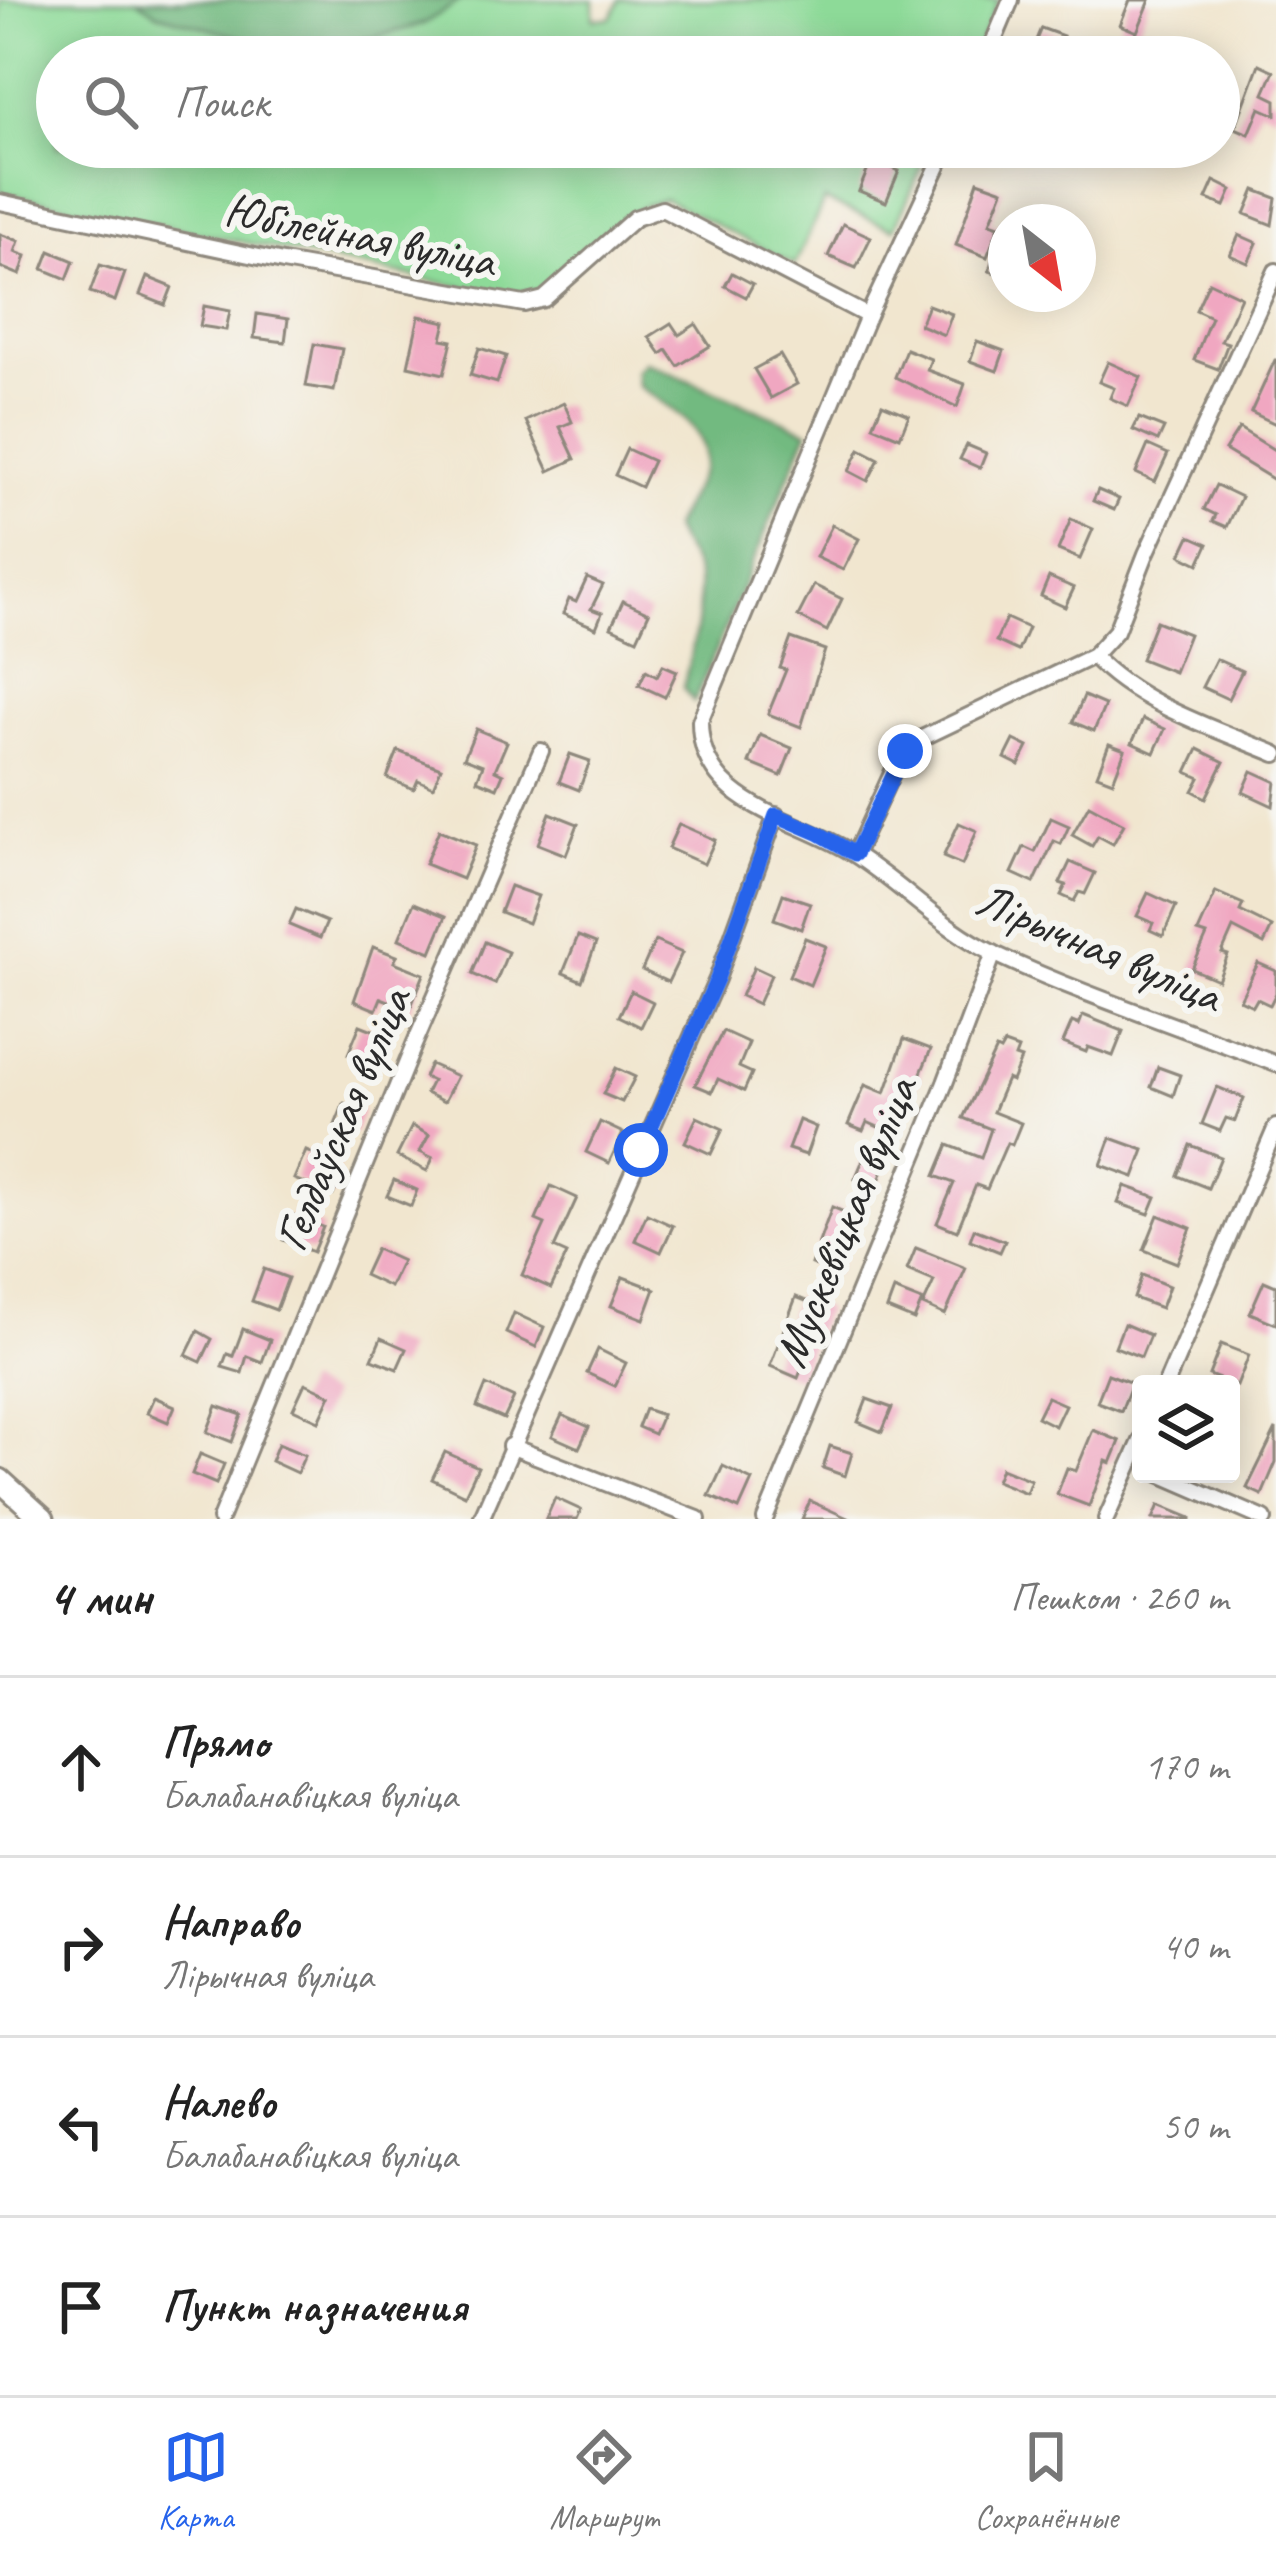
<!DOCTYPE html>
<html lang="ru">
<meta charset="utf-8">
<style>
:root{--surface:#fff;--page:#f2f2f2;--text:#222;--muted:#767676;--line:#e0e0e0;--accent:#2563eb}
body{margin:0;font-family:Caveat,sans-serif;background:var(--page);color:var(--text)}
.controls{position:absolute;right:36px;bottom:36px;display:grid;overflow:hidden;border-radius:12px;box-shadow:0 6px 30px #0003}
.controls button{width:108px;height:108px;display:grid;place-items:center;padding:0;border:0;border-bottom:3px solid var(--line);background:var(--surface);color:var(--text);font:60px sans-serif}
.compass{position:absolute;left:988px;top:204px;width:108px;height:108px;border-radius:50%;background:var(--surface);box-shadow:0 6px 30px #0003;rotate:149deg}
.stop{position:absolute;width:36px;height:36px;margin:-27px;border:9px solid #2563eb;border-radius:50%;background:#fff}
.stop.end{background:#2563eb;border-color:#fff;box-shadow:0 3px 12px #0008}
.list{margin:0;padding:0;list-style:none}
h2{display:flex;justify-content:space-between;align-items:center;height:156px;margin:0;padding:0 48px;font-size:51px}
h2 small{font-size:39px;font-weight:400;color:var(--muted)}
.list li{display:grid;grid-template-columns:78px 1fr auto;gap:36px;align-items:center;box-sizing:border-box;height:180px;padding:0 48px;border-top:3px solid var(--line)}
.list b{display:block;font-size:45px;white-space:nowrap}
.list p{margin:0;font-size:39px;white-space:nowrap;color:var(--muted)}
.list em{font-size:39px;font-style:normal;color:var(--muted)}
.icon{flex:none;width:66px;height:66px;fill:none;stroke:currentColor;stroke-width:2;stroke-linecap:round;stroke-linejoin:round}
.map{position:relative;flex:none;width:1276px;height:1519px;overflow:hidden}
.search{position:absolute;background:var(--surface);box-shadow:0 6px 30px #0003;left:36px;right:36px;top:36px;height:132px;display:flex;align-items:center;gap:30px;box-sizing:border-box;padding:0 42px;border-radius:66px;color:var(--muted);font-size:45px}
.sheet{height:876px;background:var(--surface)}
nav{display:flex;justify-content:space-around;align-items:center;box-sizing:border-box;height:168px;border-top:3px solid var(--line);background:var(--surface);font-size:33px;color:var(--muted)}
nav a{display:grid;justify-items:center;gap:6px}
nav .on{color:var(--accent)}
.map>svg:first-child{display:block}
.green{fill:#8dda98;stroke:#5c8262;stroke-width:3}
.forest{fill:#72ba80;stroke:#4e7256;stroke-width:3}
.building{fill:#f0a7c1}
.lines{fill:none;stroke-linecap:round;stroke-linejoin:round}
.street-casing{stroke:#8e887d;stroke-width:20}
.secondary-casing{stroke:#8e887d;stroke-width:27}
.street{stroke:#fff;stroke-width:14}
.secondary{stroke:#fff;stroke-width:21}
.route{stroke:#2563eb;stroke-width:15}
.labels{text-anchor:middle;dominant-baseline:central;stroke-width:12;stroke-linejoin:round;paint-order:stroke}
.street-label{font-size:48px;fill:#2b2b2b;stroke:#f6f6f2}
</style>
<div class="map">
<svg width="1276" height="1519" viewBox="0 0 1276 1519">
<rect width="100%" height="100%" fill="#f6f6f2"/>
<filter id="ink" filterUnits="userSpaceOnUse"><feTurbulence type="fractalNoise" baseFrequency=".00833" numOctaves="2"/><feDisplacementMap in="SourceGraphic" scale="24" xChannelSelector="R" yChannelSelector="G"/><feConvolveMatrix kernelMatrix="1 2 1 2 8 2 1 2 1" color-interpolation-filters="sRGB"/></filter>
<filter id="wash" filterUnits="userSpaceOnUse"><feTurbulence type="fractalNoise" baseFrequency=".004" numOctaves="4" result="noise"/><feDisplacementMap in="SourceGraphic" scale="48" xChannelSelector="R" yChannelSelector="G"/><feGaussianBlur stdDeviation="2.7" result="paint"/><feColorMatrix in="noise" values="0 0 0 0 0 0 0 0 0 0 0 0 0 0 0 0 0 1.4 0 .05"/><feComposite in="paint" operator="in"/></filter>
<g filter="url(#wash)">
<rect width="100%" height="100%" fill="#f1e6cf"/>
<path class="green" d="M0,0h137l22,14 119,34 67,-3 78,-21 38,-24h133v19l17,-1 9,-18h379l-26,57h-916v90h825l40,20 -28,62 -70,-29 -29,65 -130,-66 -20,6 -16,11 -87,75 -41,4 -501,-103z"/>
<g class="forest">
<path d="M137,0h324l-38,24 -78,21 -68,3 -118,-34z"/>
<path d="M645,362l163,69 -114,271 -11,-14c8,-35 26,-92 9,-126 -7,-13 -15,-20 -19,-34 7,-18 27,-46 30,-63 8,-38 -39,-61 -65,-79l-2,-15z"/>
</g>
<g id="blocks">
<g class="building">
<path d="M1130,0h20l-13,32 -17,-7z"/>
<path d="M1041,28l22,8 -8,21h-26z"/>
<path d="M1259,64l15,7 -10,23 12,6v15l-16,-7 -11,26 -14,-6z"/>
<path d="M872,159l27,12 -13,31 -27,-11z"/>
<path d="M978,181l25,9 -13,33 9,3 -12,31 -31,-12z"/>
<path d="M1214,181l18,9 -7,16 -19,-7z"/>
<path d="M1255,190l21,8 -4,27 -27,-11z"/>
<path d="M843,224l28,13 -15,31 -28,-12z"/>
<path d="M0,234l19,7 -4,11 11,4 -6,19 -20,-8z"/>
<path d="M1239,235l18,8 -9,20 -18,-8z"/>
<path d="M50,251l24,10 -7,18 -24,-10z"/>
<path d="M994,253l12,3v20l-17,-5z"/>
<path d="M100,265l25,8 -10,28 -25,-9z"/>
<path d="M732,273l21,11 -7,13 -21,-11z"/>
<path d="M147,277l25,10 -7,18 -25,-10z"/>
<path d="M1209,282l32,15 -20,44 7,2 -10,26 -24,-9 17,-43 -15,-7z"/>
<path d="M928,305l24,9 -8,21 -24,-10z"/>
<path d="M204,306l26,5 -4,19 -26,-4z"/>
<path d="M257,314l31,5 -3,23 -31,-4z"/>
<path d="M419,316l27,6 -4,17 10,2 -8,33 -36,-8z"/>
<path d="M671,323l8,12 17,-11 14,22 -32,20 -11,-16 -6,4 -12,-17z"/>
<path d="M977,341l27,10 -7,20 -27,-10z"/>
<path d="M314,344l28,5 -8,42 -28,-5z"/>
<path d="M479,348l27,8 -9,27 -27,-8z"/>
<path d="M906,349l25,10 -4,11 38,14 -8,23 -62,-30z"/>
<path d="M780,355l17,29 -26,14 -17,-29z"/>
<path d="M1275,360h1v64l-25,-12z"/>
<path d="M1108,362l33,15 -13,29 -18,-8 4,-10 -15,-6z"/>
<path d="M564,403l8,19 -12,5 15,32 -26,12 -23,-50z"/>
<path d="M882,404l27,11 -9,22 -27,-11z"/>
<path d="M1139,418l25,10 -6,13 -25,-11z"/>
<path d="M1239,428l37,23v30l-51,-31z"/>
<path d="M967,445l19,8 -6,15 -20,-9z"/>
<path d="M1148,445l20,9 -13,28 -19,-9z"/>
<path d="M627,449l26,12 -12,26 -26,-12z"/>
<path d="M860,449l19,10 -11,22 -19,-10z"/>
<path d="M1216,485l25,12 -14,30 -14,-6 3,-6 -12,-6z"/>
<path d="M1098,490l21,9 -5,11 -21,-9z"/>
<path d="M1071,519l22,10 -13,30 -22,-9z"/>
<path d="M832,525l27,14 -16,31 -27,-13z"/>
<path d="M1190,536l18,8 -9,20 -18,-9z"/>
<path d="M1049,577l25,11 -9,19 -24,-11z"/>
<path d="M587,578l16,7 -12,24 11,4 -6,15 -33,-14 6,-15 7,3z"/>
<path d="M814,585l28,14 -15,32 -29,-15z"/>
<path d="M623,601l26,12 -12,26 -26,-12z"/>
<path d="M1006,618l22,10 -10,23 -22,-10z"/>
<path d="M1156,621l33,13 -15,38 -33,-13z"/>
<path d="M791,638l34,12 -24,77 -33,-13 18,-44 -6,-2z"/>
<path d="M1216,659l26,12 -14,28 -26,-12z"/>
<path d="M663,665l14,6 -12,26 -26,-12 7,-15 11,6z"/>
<path d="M1084,696l21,9 -11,26 -21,-9z"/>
<path d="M1143,719l22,10 -11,24 -22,-10z"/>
<path d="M476,729l31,13 -12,28 8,4 -6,14 -20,-8 6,-15 -19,-7z"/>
<path d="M760,735l32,13 -11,28 -32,-13z"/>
<path d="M1014,740l14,7 -9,18 -14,-7z"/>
<path d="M1109,744l16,6 -12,31 -16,-6z"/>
<path d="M1198,749l26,13 -18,36 -13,-7 7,-13 -13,-6z"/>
<path d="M398,751l43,17 -8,19 -15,-7 -4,9 -27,-11z"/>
<path d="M570,754l20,7 -11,29 -20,-8z"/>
<path d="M1252,771l24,11 -3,24 -30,-14z"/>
<path d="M1089,805l35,19 -11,20 -15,-8 -6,10 -20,-11z"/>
<path d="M550,813l28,11 -12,31 -28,-11z"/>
<path d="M1051,818l18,8 -8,18 -7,-3 -20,42 -22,-10 12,-26 11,5z"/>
<path d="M959,823l18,8 -15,34 -19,-8z"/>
<path d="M679,824l36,16 -11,24 -36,-16z"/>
<path d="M439,830l37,15 -14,34 -37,-15z"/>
<path d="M1070,862l25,11 -10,21 -6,-2 -5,9 -13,-6 5,-10 -6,-2z"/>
<path d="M510,886l28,10 -10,27 -28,-11z"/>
<path d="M1216,892l27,12 -3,7 32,16 -8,17 -31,-16 -11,25 6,2 -10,25 -26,-11 15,-34 -9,-3z"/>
<path d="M1148,893l28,13 -13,30 -13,-6 3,-7 -16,-7z"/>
<path d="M783,894l27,9 -9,26 -27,-10z"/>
<path d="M414,903l32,13 -15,36 -32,-13z"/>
<path d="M296,909l31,13 -7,16 -31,-13z"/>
<path d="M578,936l18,7 -14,38 -19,-8z"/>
<path d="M805,938l21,8 -16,39 -21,-9z"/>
<path d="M655,941l27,12 -14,29 -26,-12z"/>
<path d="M485,942l23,10 -13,32 -23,-10z"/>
<path d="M373,947l24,9 -3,6 30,12 -14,35 -29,-11 -5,12 -22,-9z"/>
<path d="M1258,963l18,8v22l-6,12 -13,-6 -4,7 -13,-6z"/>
<path d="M754,967l17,8 -13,29 -17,-8z"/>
<path d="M631,991l22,11 -12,25 -22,-11z"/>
<path d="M1083,1015l40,16 -10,25 -25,-9 -2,5 -23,-9 9,-21 7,3z"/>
<path d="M360,1025l23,9 -12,29 -23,-9z"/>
<path d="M723,1031l26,12 -10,24 13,6 -8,18 -26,-12 -6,13 -17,-7z"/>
<path d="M904,1039l27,10 -28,67 -11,-5 -7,19 -18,-8 -4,9 -15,-6 17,-40 20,8z"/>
<path d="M1004,1044l14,5 -3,8 6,2 -9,22 -5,-2 -14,33 28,11 -9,22 -5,-2 -20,46 -11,-4 -19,46 -20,-8 17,-40 -19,-7 13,-31 33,13 10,-29 -28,-11 33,-69 4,2z"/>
<path d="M430,1064l27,12 -13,26 -18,-9 6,-12 -8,-4z"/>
<path d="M1158,1067l22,8 -7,21 -22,-9z"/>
<path d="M616,1068l19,9 -13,25 -19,-8z"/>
<path d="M1217,1087l27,11 -9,23 -9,-3 -6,13 -18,-7z"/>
<path d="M344,1103l19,8 -8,22 -20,-8z"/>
<path d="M697,1117l26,12 -12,25 -26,-12z"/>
<path d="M799,1120l17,7 -10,28 -18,-6z"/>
<path d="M600,1122l23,11 -14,30 -23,-11z"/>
<path d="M412,1126l17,9 -9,17 13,6 -6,13 -30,-15z"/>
<path d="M1111,1138l33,12 -10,27 -33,-12z"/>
<path d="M1190,1145l31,12 -13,31 -30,-12z"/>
<path d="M306,1151l33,14 -7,15 7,3 -6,12 -39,-16z"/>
<path d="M865,1155l21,8 -10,25 -21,-9z"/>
<path d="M394,1180l23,10 -6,16 -24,-10z"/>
<path d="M551,1186l26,12 -23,50 13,6 -16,34 -29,-13 23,-51 -9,-4z"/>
<path d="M1125,1186l31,11 -7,17 -31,-11z"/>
<path d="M832,1207l24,10 -20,57 -25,-10z"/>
<path d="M647,1214l26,12 -12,26 -26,-12z"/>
<path d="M293,1215l30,12 -10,25 -30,-12z"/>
<path d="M1158,1215l33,13 -14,35 -33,-13z"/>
<path d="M974,1229l31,12 -5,11 -30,-12z"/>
<path d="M916,1248l50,20 -21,47 -22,-10 11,-24 -27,-11z"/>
<path d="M376,1249l26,12 -12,26 -26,-12z"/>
<path d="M264,1269l24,9 -12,32 -24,-9z"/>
<path d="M1142,1275l27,11 -8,22 -27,-10z"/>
<path d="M623,1277l32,12 -11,30 -33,-13z"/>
<path d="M1264,1281l12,5v38l-26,-11z"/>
<path d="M894,1290l28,11 -8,19 -27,-11z"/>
<path d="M796,1297l30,12 -28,69 -28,-12z"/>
<path d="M514,1313l30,14 -8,20 -30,-14z"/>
<path d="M1124,1324l26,11 -9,22 -26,-10z"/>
<path d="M243,1329l27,11 -8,22 -15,-6 -5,17 -20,-6 5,-13 6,2z"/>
<path d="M198,1331l14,8 -11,23 -15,-7z"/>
<path d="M381,1338l25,11 -9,20 -25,-10z"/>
<path d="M1221,1344l28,11 -12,31 -28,-11z"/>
<path d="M598,1349l28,14 -11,23 -28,-13z"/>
<path d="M1108,1374l24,9 -11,28 -24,-9z"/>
<path d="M305,1383l26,12 -12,26 -26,-12z"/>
<path d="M486,1385l28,13 -10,21 -27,-12z"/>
<path d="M154,1397l21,9 -7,16 -21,-9z"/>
<path d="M1047,1397l18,8 -10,21 -18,-9z"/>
<path d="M867,1399l25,9 -10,24 -24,-10z"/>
<path d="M217,1406l25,9 -10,27 -25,-10z"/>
<path d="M645,1409l17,6 -8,19 -16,-7z"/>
<path d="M562,1415l27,12 -10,21 -27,-12z"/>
<path d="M1276,1429v33l-14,33 -15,-7z"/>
<path d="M1093,1430l27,11 -9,22 -5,-2 -17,45 -32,-12 10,-26 9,3z"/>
<path d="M278,1444l27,11 -8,18 -26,-12z"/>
<path d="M830,1446l22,7 -7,23 -22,-8z"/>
<path d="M445,1452l33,15 -13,28 -33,-16z"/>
<path d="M200,1454l24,10 -8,20 -24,-10z"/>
<path d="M723,1466l29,14 -13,29 -30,-13z"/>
<path d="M1001,1468l30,12 -5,13 -30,-12z"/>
<path d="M555,1498l26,12 -4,9h-31z"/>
<path d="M810,1501l40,18h-48z"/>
<path d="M1159,1505l32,13v1h-38z"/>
</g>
</g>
</g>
<g filter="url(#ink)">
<use href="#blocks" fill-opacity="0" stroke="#8e887d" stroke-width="3"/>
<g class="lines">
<defs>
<g id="street">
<path d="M987,57l24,-57"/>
<path d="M947,147l-79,169 -168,405c0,85 94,95 154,133 49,31 88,75 141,100 90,42 189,74 281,110"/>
<path d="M0,202l283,60 241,42 20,-5 91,-81 27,-9 206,107"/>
<path d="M1093,656c46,49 123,73 183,98"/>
<path d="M855,854l40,-87 25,-28 173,-83 23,-25 30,-77 130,-283"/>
<path d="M1166,1384l110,-257"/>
<path d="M510,1446l188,73"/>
<path d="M1160,1474l104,45"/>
<path d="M220,1519l194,-474 127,-294"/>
<path d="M481,1519l236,-540 59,-164"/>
<path d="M765,1519l180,-436 49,-130"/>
<path d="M1106,1519l35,-78"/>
</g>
<path id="secondary" d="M0,1480l43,39"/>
</defs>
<use href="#street" class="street-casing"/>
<use href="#secondary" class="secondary-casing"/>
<use href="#street" class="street"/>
<use href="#secondary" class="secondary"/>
</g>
</g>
<g class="lines" filter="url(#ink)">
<path class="route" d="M641,1150l76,-171 59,-164 42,18 37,21 50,-103"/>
</g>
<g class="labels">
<g class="street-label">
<text transform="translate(360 235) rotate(11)">Юбілейная вуліца</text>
<text transform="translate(1099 947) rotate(23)">Лірычная вуліца</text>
<text transform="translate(342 1119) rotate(-67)">Гелдаўская вуліца</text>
<text transform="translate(845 1222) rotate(-68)">Мускевіцкая вуліца</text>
</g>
</g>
</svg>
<div class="controls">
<button><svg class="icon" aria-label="layers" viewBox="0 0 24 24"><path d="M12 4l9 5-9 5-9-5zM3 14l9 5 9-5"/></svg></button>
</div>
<svg class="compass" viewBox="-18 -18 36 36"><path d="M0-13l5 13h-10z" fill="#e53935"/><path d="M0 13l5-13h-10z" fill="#767676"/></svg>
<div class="stop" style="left:641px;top:1150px"></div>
<div class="stop end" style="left:905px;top:751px"></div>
<div class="search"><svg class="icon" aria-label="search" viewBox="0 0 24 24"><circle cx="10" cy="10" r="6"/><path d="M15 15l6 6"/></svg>Поиск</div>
</div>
<section class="sheet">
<h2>4 мин<small>Пешком · 260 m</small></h2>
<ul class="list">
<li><svg class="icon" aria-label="ahead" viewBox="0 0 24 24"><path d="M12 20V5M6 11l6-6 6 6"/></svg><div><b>Прямо</b><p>Балабанавіцкая вуліца</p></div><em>170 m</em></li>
<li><svg class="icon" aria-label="right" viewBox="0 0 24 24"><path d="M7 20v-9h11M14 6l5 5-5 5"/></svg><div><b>Направо</b><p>Лірычная вуліца</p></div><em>40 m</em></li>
<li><svg class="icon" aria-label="left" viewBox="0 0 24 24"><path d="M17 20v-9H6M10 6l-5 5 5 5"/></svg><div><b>Налево</b><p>Балабанавіцкая вуліца</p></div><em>50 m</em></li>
<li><svg class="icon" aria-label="arrive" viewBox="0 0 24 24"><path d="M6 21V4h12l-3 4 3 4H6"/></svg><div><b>Пункт назначения</b></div></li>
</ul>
</section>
<nav>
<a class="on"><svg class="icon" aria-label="map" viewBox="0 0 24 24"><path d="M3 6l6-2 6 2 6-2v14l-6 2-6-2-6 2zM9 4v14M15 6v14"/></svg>Карта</a>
<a><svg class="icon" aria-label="directions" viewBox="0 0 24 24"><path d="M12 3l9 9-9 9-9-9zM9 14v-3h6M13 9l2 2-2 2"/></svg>Маршрут</a>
<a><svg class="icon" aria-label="saved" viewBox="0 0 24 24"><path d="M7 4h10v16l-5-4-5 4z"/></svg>Сохранённые</a>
</nav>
